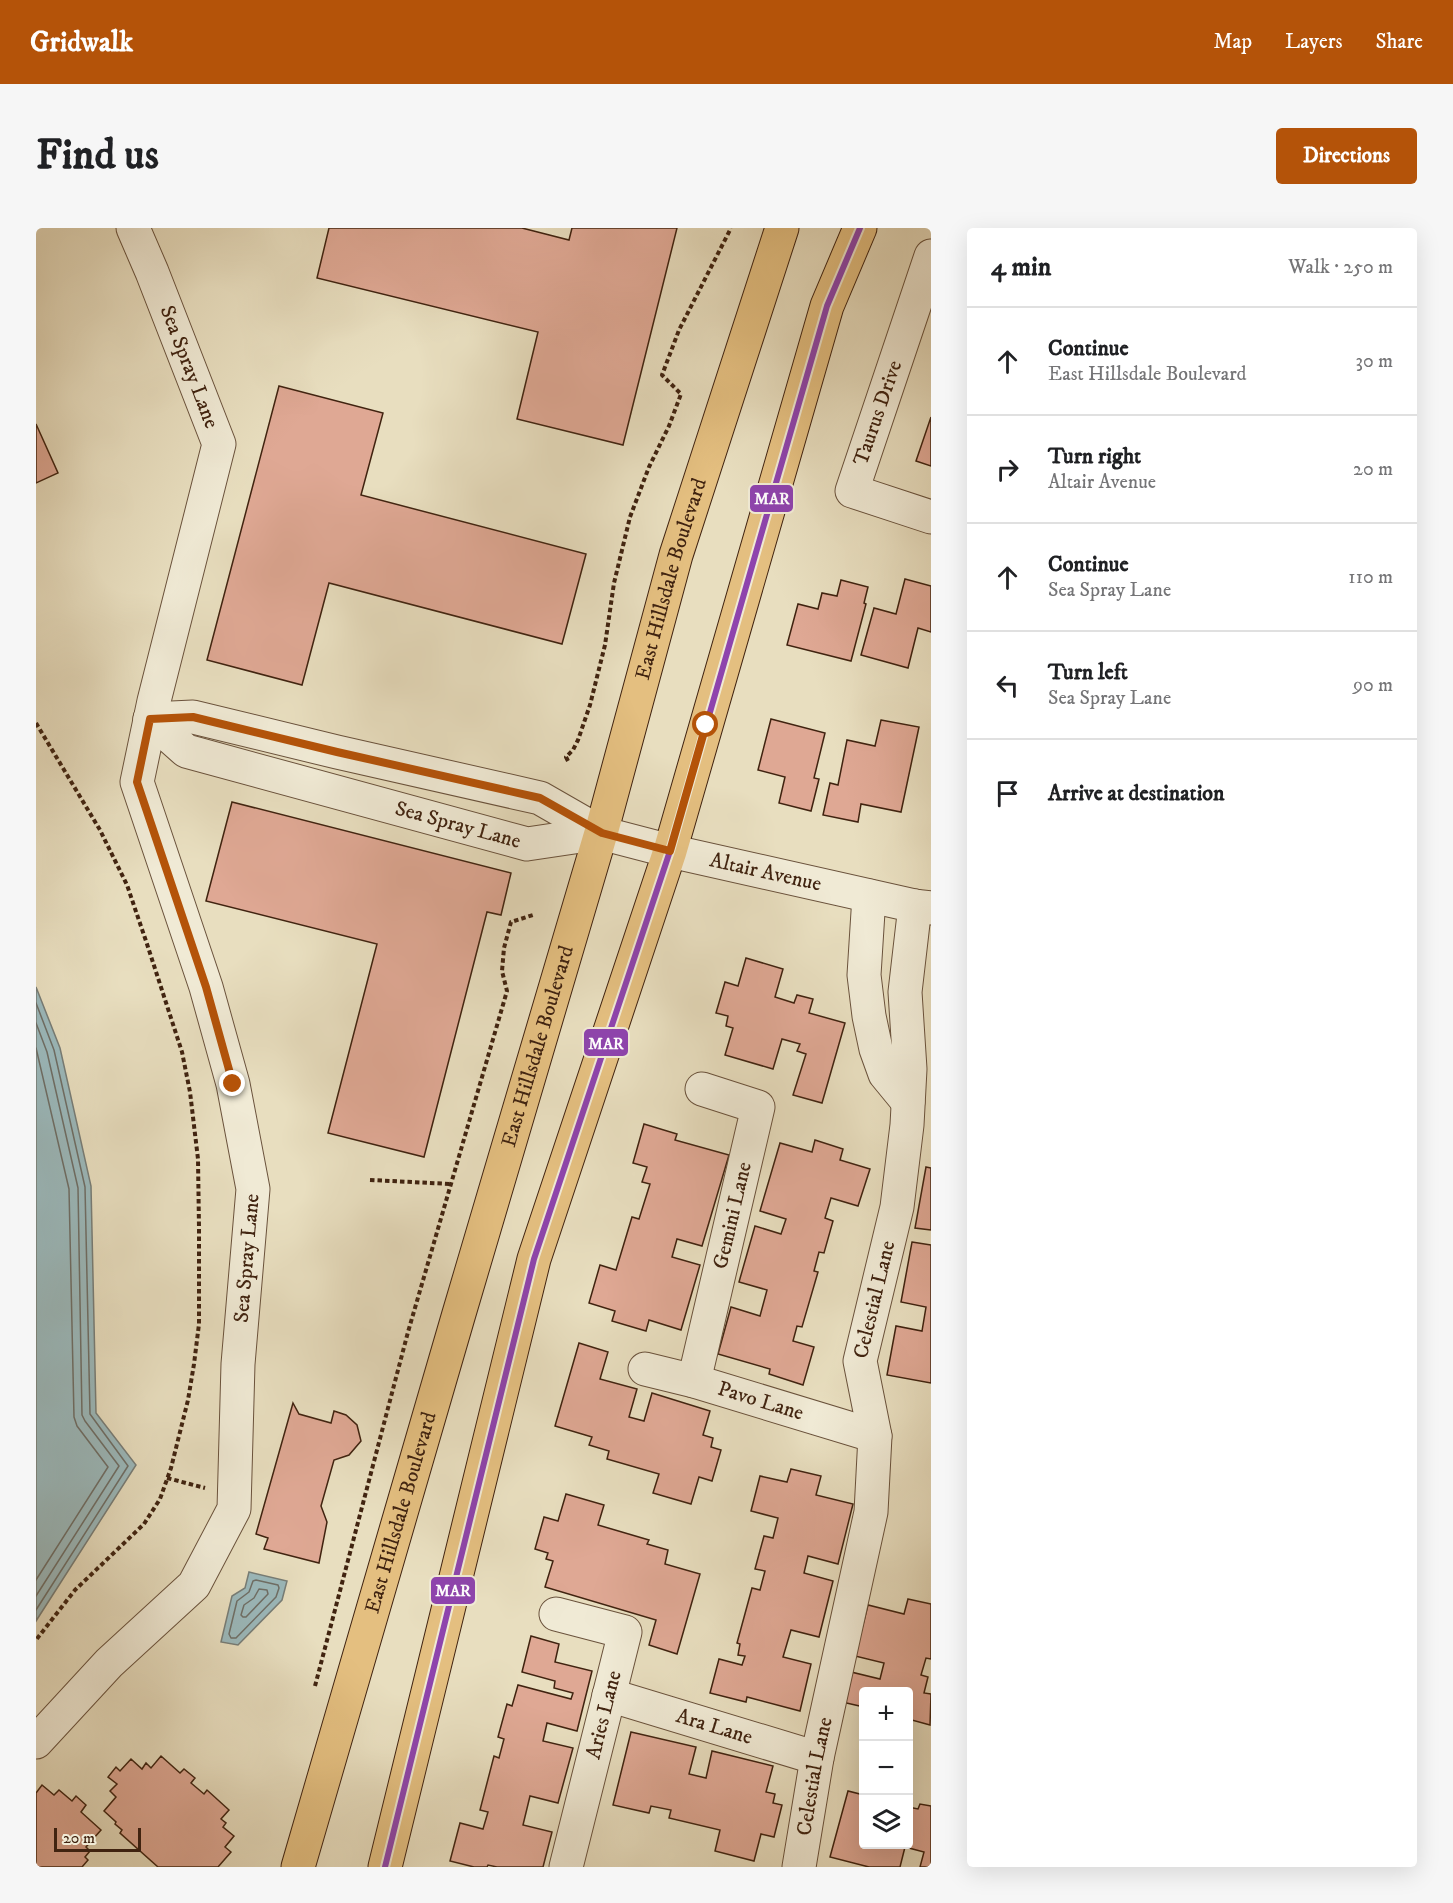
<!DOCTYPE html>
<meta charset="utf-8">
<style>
:root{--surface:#fff;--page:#f6f6f6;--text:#202124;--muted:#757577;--line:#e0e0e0;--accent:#b45309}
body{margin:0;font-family:"IM FELL DW Pica",serif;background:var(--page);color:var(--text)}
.controls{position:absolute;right:18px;bottom:18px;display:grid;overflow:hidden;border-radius:6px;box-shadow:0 6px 24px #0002}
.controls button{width:54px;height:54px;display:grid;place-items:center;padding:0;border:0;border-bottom:2px solid var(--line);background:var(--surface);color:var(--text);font:30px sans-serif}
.scale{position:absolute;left:18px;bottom:15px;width:87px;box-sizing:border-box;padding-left:6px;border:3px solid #402310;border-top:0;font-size:16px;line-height:21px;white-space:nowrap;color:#402310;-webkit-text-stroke:4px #f0ead5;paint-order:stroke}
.stop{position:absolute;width:18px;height:18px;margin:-14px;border:4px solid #b45309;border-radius:50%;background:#fff}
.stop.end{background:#b45309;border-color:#fff;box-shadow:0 2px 6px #0008}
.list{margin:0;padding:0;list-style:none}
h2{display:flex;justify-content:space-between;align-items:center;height:78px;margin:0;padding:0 24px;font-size:26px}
h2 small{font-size:20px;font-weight:400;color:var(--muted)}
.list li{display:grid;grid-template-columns:39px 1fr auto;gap:18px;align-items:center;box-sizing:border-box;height:108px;padding:0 24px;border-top:2px solid var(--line)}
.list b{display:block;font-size:22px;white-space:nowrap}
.list p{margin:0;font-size:20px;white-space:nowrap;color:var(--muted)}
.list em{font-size:20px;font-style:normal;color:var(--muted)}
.icon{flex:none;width:33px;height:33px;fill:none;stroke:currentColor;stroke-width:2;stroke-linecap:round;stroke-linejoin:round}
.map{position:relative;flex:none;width:895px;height:1639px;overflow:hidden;border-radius:6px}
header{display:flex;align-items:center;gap:36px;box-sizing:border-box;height:84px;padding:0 30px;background:var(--accent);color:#fff}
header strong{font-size:28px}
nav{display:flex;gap:33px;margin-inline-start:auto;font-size:21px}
.intro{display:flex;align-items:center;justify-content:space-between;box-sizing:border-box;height:144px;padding:0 36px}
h1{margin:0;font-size:42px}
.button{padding:15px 27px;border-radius:6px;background:var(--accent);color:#fff;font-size:21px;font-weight:700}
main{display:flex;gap:36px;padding:0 36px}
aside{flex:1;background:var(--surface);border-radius:6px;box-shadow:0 6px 24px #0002}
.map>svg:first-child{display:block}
.water{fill:#9bb9bc;stroke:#777d77;stroke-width:1.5}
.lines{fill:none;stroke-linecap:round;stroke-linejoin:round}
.shore{stroke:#6e6e66;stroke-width:1.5}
.building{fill:#dfa894;stroke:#402310;stroke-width:1.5}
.minor-casing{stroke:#6a523c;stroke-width:35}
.major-casing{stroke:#402310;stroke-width:35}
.path{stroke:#402310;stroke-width:4;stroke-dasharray:4.5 3;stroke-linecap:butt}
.minor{stroke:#f0ead5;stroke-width:33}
.major{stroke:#e4bf80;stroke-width:33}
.bus-1-casing{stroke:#f0ead5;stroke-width:10}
.bus-1{stroke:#8e44ad;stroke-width:6}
.route{stroke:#b45309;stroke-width:8}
.labels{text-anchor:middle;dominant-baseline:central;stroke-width:4.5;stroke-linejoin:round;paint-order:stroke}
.street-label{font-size:21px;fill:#402310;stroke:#f0ead5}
.line-badge{stroke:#f0ead5;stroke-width:2}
.badge-label{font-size:16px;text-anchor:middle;font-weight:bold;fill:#fff}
</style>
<header>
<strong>Gridwalk</strong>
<nav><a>Map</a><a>Layers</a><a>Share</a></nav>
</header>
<div class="intro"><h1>Find us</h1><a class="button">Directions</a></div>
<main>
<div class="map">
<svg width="895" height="1639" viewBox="0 0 895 1639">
<rect width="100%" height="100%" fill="#e8debf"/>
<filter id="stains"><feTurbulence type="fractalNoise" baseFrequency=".00333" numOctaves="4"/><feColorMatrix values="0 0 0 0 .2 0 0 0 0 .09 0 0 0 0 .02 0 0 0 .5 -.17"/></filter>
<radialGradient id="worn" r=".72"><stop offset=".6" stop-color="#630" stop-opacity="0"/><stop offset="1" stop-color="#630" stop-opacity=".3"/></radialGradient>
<g class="water">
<path d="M0,759l24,61 31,138 5,227 40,52 -100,156z"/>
<path d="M213,1344l38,9 -5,19 -44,45 -17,-3 11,-46 13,-8z"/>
</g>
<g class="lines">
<g class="shore">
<path d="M0,775l18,47 31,137 5,227 38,52 -92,144"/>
<path d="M0,795l11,29 31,136 4,227 3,6 34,45 -83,130"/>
<path d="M0,820l33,141 5,228 3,9 31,41 -72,113"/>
<path d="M220,1352l22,5 1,3 -3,9 -40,41h-5l-2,-4 8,-33 12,-9 4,-11z"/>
<path d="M223,1361l8,1 1,4 -22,23h-3l-2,-2 3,-10 10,-7z"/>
</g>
</g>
<g class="building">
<path d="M293,0h193l47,12 3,-12h105l-54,217 -106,-26 21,-87 -221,-54z"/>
<path d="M243,158l104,27 -22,82 225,59 -24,90 -233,-61 -27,102 -95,-25z"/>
<path d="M895,189v49l-15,-5z"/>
<path d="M0,196l22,49 -22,10z"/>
<path d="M869,351l26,7v46l-13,-4 -10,40 -47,-13 13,-47 22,6z"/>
<path d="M805,352l27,7 -4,16 2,1 -15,57 -64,-16 11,-41 20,5 4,-16 15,3z"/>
<path d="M735,491l54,14 -11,45 5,1 -8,32 -32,-8 6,-26 -27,-7z"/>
<path d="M845,492l38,7 -18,85 -40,-8 -3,18 -35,-7 7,-32 8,2 9,-45 28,6z"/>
<path d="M196,574l279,71 -10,42 -14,-3 -63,245 -96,-24 49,-189 -171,-43z"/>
<path d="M710,730l37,11 -8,28 19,6 3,-8 16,4 -4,14 36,10 -23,80 -29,-8 13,-41 -9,-3 3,-7 -18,-5 -9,30 -48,-14 8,-27 -7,-2 2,-10 -12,-3 9,-31 13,4z"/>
<path d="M608,896l33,10 -2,6 54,15 -27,91 -25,-7 -5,18 28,8 -19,65 -32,-10 -3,11 -34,-10 3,-10 -26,-8 11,-38 16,5 16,-53 7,2 11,-35 -8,-2 5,-15 -14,-4z"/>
<path d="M779,912l28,9 -3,11 30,9 -12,37 -27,-8 -6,20 8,3 -9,32 -5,-1 -5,19 4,1 -16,55 -5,-1 -4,15 21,6 -11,38 -34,-11 1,-5 -52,-15 13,-47 29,9 7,-26 -28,-8 16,-56 26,8 5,-15 -26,-8 20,-68 32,9z"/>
<path d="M890,939l5,1v62l-16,-2z"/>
<path d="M876,1014l19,3v138l-44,-8 9,-49 26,5 4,-24 -25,-5z"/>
<path d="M543,1115l29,9 -8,27 37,10 -8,28 15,4 8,-28 58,18 -7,24 10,3 -2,9 10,3 -9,31 -13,-4 -8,27 -38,-11 6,-19 -52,-15 2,-8 -20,-6 3,-8 -37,-11z"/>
<path d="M257,1175l6,11 32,9 3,-12 12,4 11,10 4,16 -12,14 -15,5 -13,46 6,16 -8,41 -55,-14 4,-11 -12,-4z"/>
<path d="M755,1241l30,7 -5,19 37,9 -15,60 -30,-8 -4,17 29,8 -14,56 -28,-7 -8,27 28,7 -11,47 -53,-14 -1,5 -36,-9 9,-34 23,6 3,-9 -7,-1 2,-11 -3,-1 15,-55 8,2 5,-19 -10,-2 9,-33 9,2 5,-20 -27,-7 9,-35 27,6z"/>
<path d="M530,1266l38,11 -6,20 51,15 -2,4 21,6 -3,14 35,10 -23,80 -28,-9 7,-25 -111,-33 8,-26 -7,-2 2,-6 -13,-4 9,-32 14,4z"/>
<path d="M872,1371l23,5v55l-5,-1 -5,17 7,2 -4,16 7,1 -1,31 -22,-6v-27h-44v15l-22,-5 9,-30 29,7 4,-16 -29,-7 13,-51 36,9z"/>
<path d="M495,1408l28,8 -4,18 37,9 -15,60 -30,-8 -4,18 30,7 -15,55 -28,-7 -7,29 29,7 -9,35h-46l-9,-2 -1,2h-13l-24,-6 10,-38 23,6 5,-17 -8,-2 14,-54 5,2 5,-19 -6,-2 9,-33 5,2 6,-21 53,14 2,-6 -19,-5 1,-7 -33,-9z"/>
<path d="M595,1504l65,15 -7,27 17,4 6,-27 61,15 -7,26 9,2 -2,9 9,2 -8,32 -13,-3 -7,27 -39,-10 5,-21 -51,-12 2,-8 -20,-4 -2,7 -36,-8z"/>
<path d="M125,1528l19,17 4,-4 11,9 -4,5 13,11 3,-4 22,20 -8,9 5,4 -3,4 11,9 -9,11 6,5 -13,15h-60l-38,-34 2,-3 -7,-6 1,-2 -12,-11 12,-14 -6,-6 7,-7 -9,-7 8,-10 4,4 11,-12 11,10 4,-6 5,5z"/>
<path d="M828,1552v64h44v-37l10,2 2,-5 11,2v61h-11l4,-15 -19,-5 -5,20h-31l-39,-10 18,-66 12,3z"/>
<path d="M6,1557l12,10 5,-5 13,11 4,-5 10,9 -5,7 20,18 -15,17 4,4 -5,6 3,3 -6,7h-46v-74z"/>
</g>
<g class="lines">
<defs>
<g id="minor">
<path d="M895,28l-79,235 79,26"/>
<path id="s1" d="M114,491l43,-2 144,35 203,46 61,35 69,18 245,55 16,2"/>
<path id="s2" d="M114,491l36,32 341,93 74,-11"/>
<path d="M833,668l-5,79 5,41 7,33 9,25 23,28"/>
<path id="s3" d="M609,1141l49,12 181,55"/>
<path id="s4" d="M658,1153l64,-274 -56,-18"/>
<path d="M520,1386l69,18 -59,235"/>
<path id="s5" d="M573,1467l208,63"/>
<path id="s6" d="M0,1514l73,-79 85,-78 40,-76 4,-145 15,-175 -20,-105 -27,-97 -69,-205 17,-81 65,-257 -67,-172 -19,-44"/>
<path id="s7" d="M763,1639l18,-109 54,-246 4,-76 -15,-75 37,-154 10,-82 3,-56 -5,-77 10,-86"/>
</g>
<g id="major">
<path id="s8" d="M262,1639l160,-550 143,-484 75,-278 106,-327"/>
<path d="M349,1639l149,-608 136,-408 157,-545 33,-78"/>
</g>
</defs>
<use href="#minor" class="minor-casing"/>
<use href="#major" class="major-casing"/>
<g class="path">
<path d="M0,495l64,107 27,55 20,59 35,108 8,40 8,67 1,69v96l-5,40 -6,36 -17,68 -11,31 -16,25 -69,66 -39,50"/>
<path d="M532,533l-2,-4 7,-7 5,-10 12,-35 15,-60 9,-62 16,-66 19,-50 20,-41 12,-32 -19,-19 17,-45 52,-102"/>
<path d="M334,952l81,4"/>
<path d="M131,1250l38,10"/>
<path d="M279,1458l93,-354 99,-341 -5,-20 2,-23 7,-26 22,-7"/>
</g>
<use href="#minor" class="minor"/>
<use href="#major" class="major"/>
<defs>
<path id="bus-1" d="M349,1639l149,-608 136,-408 157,-545 33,-78"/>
</defs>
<use href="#bus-1" class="bus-1-casing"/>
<use href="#bus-1" class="bus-1"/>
</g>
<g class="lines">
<path class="route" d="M197,856l-27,-97 -69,-205 13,-63 43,-2 144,35 203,46 62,35 68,18 36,-126"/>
</g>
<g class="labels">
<g class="street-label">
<text transform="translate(153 139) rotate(69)">Sea Spray Lane</text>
<text transform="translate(842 185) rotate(-71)">Taurus Drive</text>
<text stroke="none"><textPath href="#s8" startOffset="1341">East Hillsdale Boulevard</textPath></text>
<text stroke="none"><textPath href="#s2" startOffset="330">Sea Spray Lane</textPath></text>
<text stroke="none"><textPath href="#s1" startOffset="639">Altair Avenue</textPath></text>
<text stroke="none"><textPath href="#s8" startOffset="855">East Hillsdale Boulevard</textPath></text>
<text stroke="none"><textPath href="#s4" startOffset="170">Gemini Lane</textPath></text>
<text stroke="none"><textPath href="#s6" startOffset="560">Sea Spray Lane</textPath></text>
<text stroke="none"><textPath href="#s7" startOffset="578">Celestial Lane</textPath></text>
<text stroke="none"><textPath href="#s3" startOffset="120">Pavo Lane</textPath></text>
<text stroke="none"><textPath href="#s8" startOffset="369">East Hillsdale Boulevard</textPath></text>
<text transform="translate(568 1487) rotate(-76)">Aries Lane</text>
<text stroke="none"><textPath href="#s5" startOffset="110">Ara Lane</textPath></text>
<text stroke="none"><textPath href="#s7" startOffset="92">Celestial Lane</textPath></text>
</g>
</g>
<g class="line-badge">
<rect x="713" y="256" width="45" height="29" rx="6" fill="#8e44ad"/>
<rect x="547" y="800" width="46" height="29" rx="6" fill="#8e44ad"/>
<rect x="394" y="1348" width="46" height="29" rx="6" fill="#8e44ad"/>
</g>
<g class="badge-label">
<text x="736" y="276">MAR</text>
<text x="570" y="821">MAR</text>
<text x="417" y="1368">MAR</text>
</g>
<rect width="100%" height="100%" filter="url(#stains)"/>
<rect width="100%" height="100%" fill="url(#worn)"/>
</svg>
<div class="controls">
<button>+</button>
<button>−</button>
<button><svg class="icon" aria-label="layers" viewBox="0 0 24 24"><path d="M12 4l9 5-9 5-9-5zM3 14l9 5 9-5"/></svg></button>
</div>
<div class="scale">20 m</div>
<div class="stop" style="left:670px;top:497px"></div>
<div class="stop end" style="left:197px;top:856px"></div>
</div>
<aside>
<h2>4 min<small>Walk · 250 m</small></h2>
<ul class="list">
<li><svg class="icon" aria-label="ahead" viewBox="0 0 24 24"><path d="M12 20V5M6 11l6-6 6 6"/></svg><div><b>Continue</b><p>East Hillsdale Boulevard</p></div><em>30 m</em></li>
<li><svg class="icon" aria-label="right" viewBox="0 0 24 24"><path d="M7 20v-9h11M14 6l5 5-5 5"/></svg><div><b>Turn right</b><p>Altair Avenue</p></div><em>20 m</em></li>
<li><svg class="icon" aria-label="ahead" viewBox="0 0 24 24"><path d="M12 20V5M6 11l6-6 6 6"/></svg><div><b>Continue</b><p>Sea Spray Lane</p></div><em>110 m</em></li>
<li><svg class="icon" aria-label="left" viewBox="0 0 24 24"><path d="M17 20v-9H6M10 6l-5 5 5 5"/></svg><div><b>Turn left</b><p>Sea Spray Lane</p></div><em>90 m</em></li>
<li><svg class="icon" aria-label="arrive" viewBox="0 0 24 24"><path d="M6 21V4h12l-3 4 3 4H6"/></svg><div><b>Arrive at destination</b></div></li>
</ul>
</aside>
</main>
